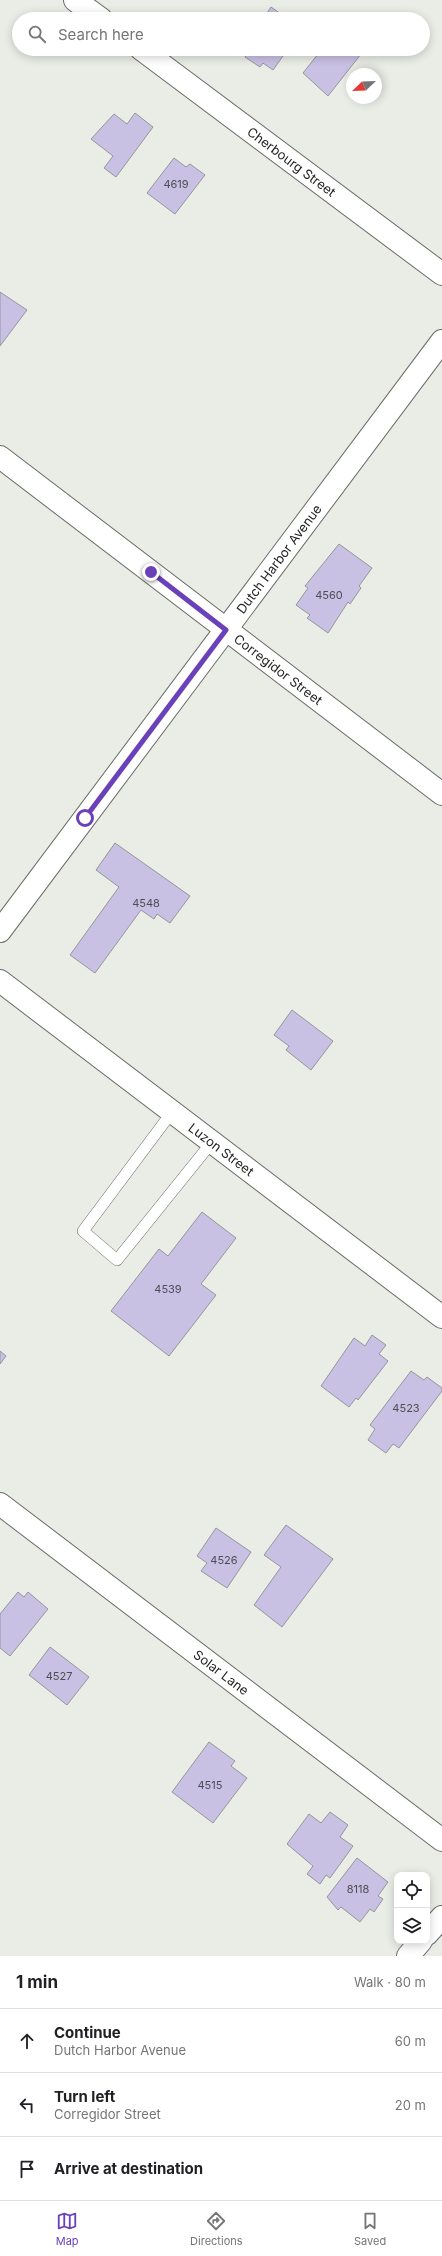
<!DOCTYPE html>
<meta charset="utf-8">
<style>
:root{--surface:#fff;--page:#f6f6f6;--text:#202124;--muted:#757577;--line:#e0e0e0;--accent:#6b41ba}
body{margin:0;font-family:Inter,sans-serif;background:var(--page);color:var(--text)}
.controls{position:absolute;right:12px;bottom:12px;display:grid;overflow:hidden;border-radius:8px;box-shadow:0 2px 10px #0003}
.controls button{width:36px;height:36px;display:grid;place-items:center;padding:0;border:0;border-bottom:1px solid var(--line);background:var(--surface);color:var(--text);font:20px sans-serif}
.compass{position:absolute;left:346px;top:68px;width:36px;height:36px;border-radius:50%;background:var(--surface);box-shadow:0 2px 10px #0003;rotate:247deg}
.stop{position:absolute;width:12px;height:12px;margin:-9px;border:3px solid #6b41ba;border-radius:50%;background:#fff}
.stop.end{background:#6b41ba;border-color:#fff;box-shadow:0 1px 4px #0008}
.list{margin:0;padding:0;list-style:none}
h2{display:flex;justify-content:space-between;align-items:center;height:52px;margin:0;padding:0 16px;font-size:17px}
h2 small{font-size:13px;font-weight:400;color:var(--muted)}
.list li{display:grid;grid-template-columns:26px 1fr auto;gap:12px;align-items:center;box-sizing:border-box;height:64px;padding:0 16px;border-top:1px solid var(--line)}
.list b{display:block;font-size:15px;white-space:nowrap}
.list p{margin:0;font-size:13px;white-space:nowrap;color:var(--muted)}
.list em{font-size:13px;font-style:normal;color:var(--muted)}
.icon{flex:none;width:22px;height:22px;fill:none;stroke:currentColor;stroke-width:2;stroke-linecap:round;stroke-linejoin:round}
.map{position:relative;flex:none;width:442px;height:1956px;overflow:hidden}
.search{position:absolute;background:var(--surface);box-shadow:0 2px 10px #0003;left:12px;right:12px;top:12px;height:44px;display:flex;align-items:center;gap:10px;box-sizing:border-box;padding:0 14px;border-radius:22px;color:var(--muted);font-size:15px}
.sheet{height:244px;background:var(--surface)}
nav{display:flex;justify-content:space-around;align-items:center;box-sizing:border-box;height:56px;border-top:1px solid var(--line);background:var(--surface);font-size:11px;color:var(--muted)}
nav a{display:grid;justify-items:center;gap:2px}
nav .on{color:var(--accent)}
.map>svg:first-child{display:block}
.building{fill:#c8c1e4;stroke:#96959c}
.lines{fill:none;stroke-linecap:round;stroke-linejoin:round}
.service-casing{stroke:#696c66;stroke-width:12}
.minor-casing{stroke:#696c66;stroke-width:24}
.service{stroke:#fff;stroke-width:11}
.minor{stroke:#fff;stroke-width:22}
.route{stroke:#6b41ba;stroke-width:5}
.labels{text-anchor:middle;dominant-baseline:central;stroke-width:3.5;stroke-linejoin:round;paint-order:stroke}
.number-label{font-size:11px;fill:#4e4d54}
.street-label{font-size:13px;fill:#252624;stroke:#fff}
</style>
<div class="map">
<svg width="442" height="1956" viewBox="0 0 442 1956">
<rect width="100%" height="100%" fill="#eaede6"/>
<g class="building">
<path d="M271,7l17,12h-25z"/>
<path d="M251,49h37l-15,21 -10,-7 -3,4 -15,-10z"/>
<path d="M322,49h43l-37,47 -25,-23z"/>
<path d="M135,113l18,14 -37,50 -12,-9 9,-12 -22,-17 23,-25 13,10z"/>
<path d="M174,158l12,9 4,-3 15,11 -30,39 -28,-21z"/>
<path d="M0,292l27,18 -27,36z"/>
<path d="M339,544l33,24 -13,18 2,2 -11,16 -2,-2 -20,31 -21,-15 3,-3 -14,-10 12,-17 -3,-2z"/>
<path d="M115,843l75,53 -20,27 -13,-9 -3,5 -13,-9 -46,63 -25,-18 49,-68 -23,-17z"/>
<path d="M292,1010l41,31 -22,29 -25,-20 3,-4 -15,-11z"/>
<path d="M202,1212l34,26 -35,46 15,11 -47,61 -58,-45 48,-62 9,7z"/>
<path d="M372,1335l14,10 -7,9 9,7 -30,39 -2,-2 -7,9 -28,-21 33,-48 11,8z"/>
<path d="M0,1351l6,5 -6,8z"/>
<path d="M411,1371l13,9 3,-3 15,11v3l-43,57 -6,-4 -7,9 -18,-13 7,-11 -5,-4z"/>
<path d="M286,1525l47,34 -51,68 -28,-22 27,-38 -17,-12z"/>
<path d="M216,1528l35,24 -24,36 -26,-17 6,-8 -10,-7z"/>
<path d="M18,1592l6,5 4,-5 20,17 -38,47 -10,-8v-34z"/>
<path d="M50,1647l39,30 -22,28 -38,-30z"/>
<path d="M209,1742l26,19 -4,5 16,12 -34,45 -41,-31z"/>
<path d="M330,1812l18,13 -8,12 13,9 -23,32 -4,-3 -6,9 -13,-10 6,-8 -26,-22 22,-30 12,9z"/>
<path d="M357,1858l31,24 -10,14 5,3 -9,13 -4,-3 -10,13 -19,-15 -3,3 -11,-13z"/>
</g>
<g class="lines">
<defs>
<path id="service" d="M172,1112l-89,119 34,29 95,-118"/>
<g id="minor">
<path d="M75,0l26,19"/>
<path id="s1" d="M141,49l301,225"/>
<path id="s2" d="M0,457l442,337"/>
<path id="s3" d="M0,931l442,-590"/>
<path id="s4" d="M0,981l442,336"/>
<path id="s5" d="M0,1504l442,336"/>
<path d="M427,1934l15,-17"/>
<path d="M408,1956l13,-15"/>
</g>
</defs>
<use href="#service" class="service-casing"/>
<use href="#minor" class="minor-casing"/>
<use href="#service" class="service"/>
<use href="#minor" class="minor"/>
</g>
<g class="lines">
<path class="route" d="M85,818l141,-188 -75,-58"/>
</g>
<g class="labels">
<g class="number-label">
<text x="176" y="184">4619</text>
<text x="329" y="595">4560</text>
<text x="146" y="903">4548</text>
<text x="168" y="1289">4539</text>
<text x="406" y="1408">4523</text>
<text x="224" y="1560">4526</text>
<text x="59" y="1676">4527</text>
<text x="210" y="1785">4515</text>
<text x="358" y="1889">8118</text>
</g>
<g class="street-label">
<text stroke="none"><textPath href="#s1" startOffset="188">Cherbourg Street</textPath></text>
<text stroke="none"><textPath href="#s3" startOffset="465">Dutch Harbor Avenue</textPath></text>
<text stroke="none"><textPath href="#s2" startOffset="350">Corregidor Street</textPath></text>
<text stroke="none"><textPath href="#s4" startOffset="278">Luzon Street</textPath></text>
<text stroke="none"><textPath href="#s5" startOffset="278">Solar Lane</textPath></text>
</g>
</g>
</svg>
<div class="controls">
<button><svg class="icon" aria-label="locate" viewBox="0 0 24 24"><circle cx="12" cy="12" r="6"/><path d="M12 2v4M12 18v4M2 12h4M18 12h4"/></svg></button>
<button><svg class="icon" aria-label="layers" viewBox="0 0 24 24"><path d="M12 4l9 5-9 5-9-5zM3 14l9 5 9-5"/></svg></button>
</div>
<svg class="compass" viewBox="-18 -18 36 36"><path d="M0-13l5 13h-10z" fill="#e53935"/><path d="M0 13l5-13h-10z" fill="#757577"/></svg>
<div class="stop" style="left:85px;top:818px"></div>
<div class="stop end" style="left:151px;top:572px"></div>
<div class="search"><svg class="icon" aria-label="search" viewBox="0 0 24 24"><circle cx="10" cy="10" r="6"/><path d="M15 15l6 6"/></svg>Search here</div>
</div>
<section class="sheet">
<h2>1 min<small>Walk · 80 m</small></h2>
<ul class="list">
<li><svg class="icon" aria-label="ahead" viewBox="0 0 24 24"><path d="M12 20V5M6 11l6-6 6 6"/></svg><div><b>Continue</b><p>Dutch Harbor Avenue</p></div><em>60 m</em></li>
<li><svg class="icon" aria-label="left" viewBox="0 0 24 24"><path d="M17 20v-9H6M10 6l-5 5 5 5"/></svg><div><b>Turn left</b><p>Corregidor Street</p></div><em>20 m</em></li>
<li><svg class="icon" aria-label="arrive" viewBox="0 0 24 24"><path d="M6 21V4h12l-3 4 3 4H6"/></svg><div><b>Arrive at destination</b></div></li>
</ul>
</section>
<nav>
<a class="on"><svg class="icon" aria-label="map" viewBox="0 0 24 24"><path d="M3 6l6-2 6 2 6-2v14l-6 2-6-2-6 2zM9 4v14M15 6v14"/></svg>Map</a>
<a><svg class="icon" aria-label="directions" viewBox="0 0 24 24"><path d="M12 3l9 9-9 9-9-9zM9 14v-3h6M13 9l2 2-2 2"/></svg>Directions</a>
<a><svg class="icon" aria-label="saved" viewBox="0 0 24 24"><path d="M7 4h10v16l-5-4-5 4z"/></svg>Saved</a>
</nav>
